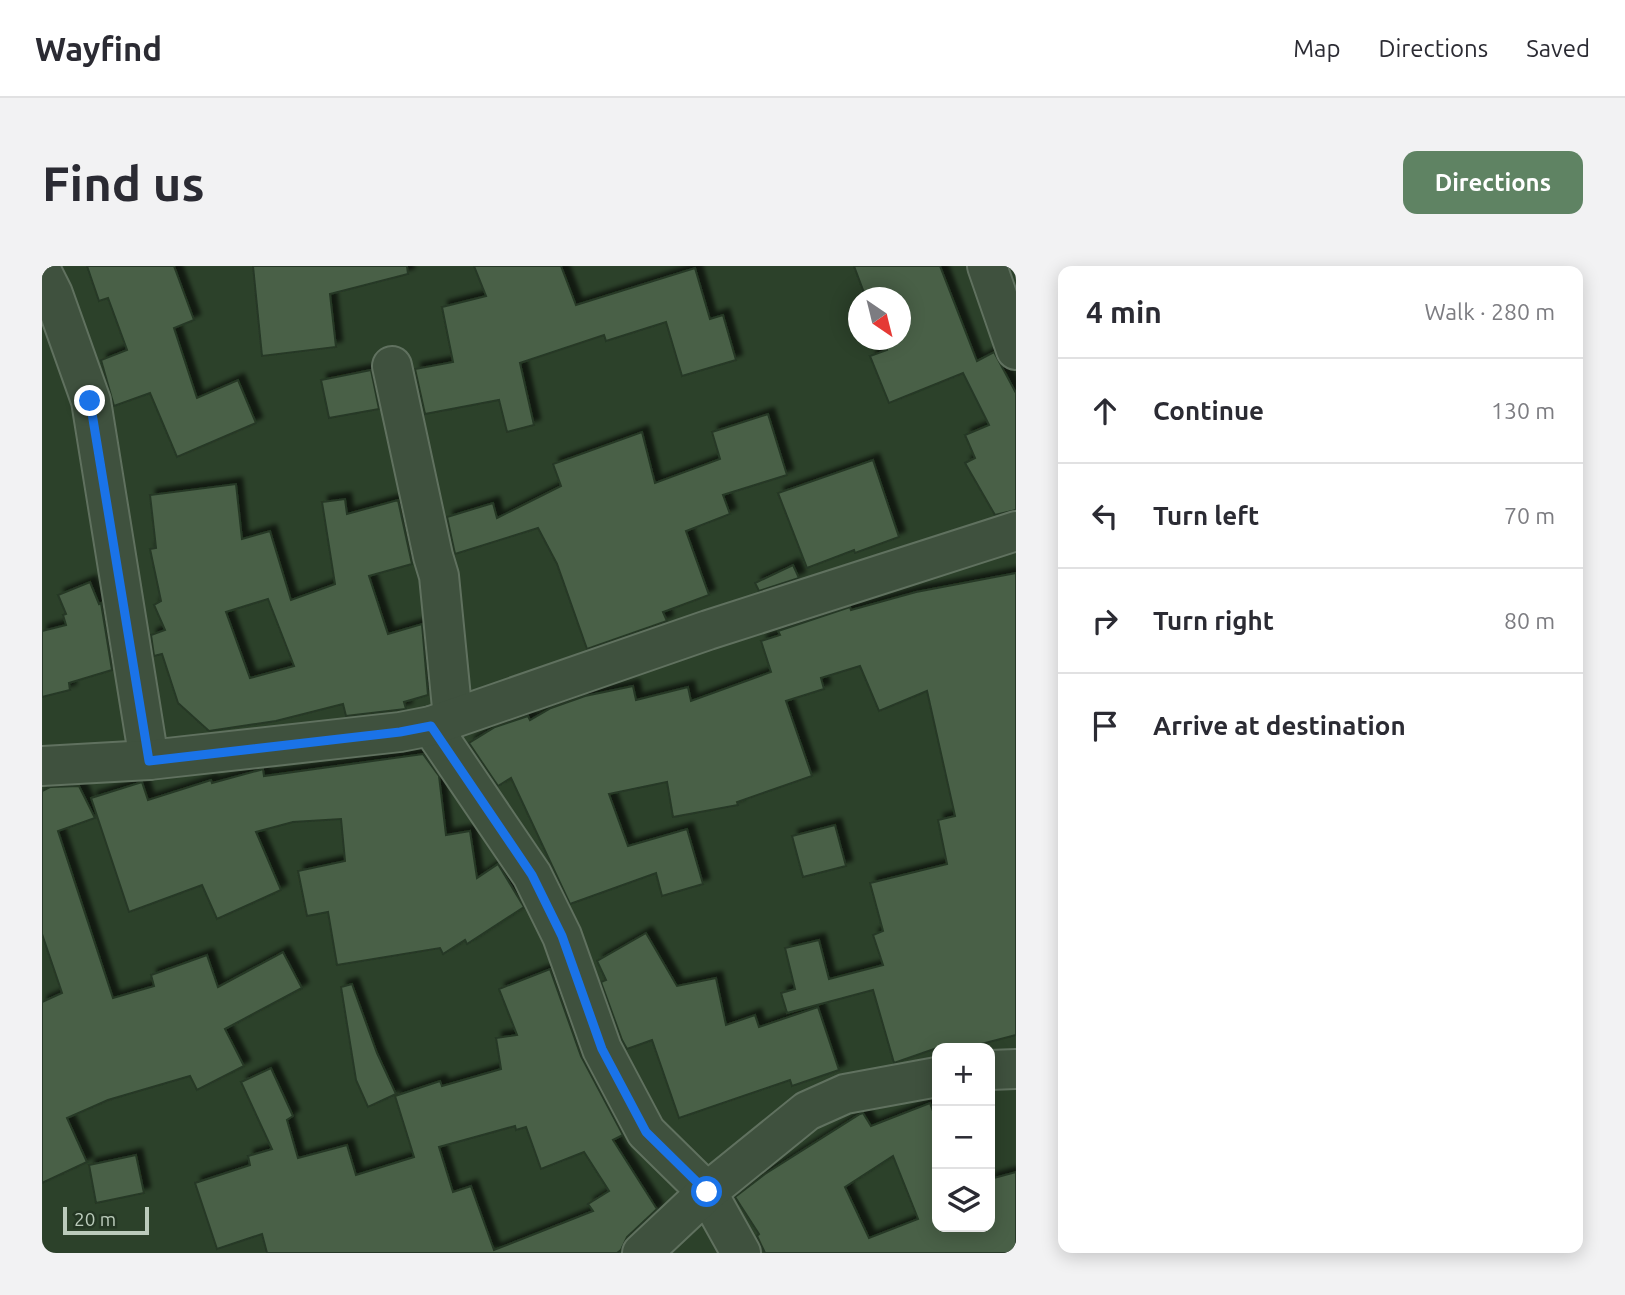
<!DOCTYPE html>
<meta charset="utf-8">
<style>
:root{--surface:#fff;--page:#f2f2f3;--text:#2b2b33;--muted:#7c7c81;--line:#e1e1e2;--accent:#5f8363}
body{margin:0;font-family:Ubuntu,sans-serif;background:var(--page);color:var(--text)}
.controls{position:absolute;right:21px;bottom:21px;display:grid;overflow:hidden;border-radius:14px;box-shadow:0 4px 18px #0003}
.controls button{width:63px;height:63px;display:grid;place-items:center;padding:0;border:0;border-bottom:2px solid var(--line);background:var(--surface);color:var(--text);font:35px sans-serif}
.compass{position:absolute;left:806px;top:21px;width:63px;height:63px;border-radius:50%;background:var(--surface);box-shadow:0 4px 18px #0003;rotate:145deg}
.scale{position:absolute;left:21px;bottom:18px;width:86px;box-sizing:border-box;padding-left:7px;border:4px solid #bbcbbb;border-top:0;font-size:19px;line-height:24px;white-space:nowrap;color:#bbcbbb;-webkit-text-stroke:5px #243623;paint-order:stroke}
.stop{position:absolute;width:21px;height:21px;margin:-16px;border:5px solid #1a73e8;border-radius:50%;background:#fff}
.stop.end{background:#1a73e8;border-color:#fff;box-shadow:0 2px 7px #0008}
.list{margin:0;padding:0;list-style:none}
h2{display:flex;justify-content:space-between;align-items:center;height:91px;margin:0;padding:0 28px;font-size:30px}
h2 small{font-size:23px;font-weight:400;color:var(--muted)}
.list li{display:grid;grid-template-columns:46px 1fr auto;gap:21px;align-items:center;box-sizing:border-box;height:105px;padding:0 28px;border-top:2px solid var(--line)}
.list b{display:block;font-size:26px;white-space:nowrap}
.list em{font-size:23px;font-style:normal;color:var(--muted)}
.icon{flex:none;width:38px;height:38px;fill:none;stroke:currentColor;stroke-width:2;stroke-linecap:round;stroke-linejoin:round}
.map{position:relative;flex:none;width:974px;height:987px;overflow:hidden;border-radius:14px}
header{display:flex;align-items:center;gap:42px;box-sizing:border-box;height:98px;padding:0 35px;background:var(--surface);border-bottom:2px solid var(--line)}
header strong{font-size:33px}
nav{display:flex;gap:38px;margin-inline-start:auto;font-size:24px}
.intro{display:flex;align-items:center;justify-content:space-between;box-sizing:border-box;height:168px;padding:0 42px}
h1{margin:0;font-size:49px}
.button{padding:18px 32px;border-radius:14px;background:var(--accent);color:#fff;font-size:24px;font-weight:700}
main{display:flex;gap:42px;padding:0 42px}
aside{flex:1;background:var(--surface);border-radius:14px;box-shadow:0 4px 18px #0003}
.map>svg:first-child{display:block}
.building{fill:#486047;stroke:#263825;stroke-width:2;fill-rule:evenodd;filter:url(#shadow)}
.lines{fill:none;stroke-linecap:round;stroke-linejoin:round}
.minor-casing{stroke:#60715f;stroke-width:42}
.minor{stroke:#3f513e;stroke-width:38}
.route{stroke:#1a73e8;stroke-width:9}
</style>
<header>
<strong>Wayfind</strong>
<nav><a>Map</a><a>Directions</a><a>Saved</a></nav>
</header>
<div class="intro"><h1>Find us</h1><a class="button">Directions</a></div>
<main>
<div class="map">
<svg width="974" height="987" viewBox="0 0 974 987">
<defs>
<filter id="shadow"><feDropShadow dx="6" dy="-6" stdDeviation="2" flood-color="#0009"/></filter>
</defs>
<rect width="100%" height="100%" fill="#2c412a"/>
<g class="building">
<path d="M45,0h87l20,54 -20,8 23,70 41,-18 18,43 -79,34 -27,-64 -36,13 -13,-46 26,-10 -19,-52 -9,3z"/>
<path d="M211,0h154l1,8 -78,20 6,53 -74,9z"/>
<path d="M432,0h87l15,39 119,-37 15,51 13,-4 13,45 -54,16 -16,-54 -60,19 -2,-6 -84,28 14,62 -27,7 -8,-32 -74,14 -10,-45 38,-7 -11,-55 44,-11z"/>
<path d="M812,0h86l37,95 17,-9 22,41v117l-21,5 -30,-52 10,-5 -10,-23 24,-10 -26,-52 -74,30 -19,-47 17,-6 -4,-10h17v-42h-34z"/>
<path d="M329,104l8,39 -50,9 -8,-38z"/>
<path d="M726,148l19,61 -64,20 7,19 -44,17 23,64 -46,17 4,9 -80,28 -30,-85 -19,-36 -83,26 -8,-37 46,-14 4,15 64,-32 -8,-22 89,-32 13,51 65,-24 -8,-27z"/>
<path d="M831,194l26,77 -44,16 -1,-3 -47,18 -29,-75z"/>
<path d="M194,218l6,55 28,-8 21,69 44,-16 -13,-82 23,-3 2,15 51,-14 14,64 -43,12 19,58 34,-10 6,71 -24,7 2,7 -9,1 -51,6 -3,-12 -67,17 -67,10 -31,-28 -16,-49 -8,2 -3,-21 14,-5 -11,-25 7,-4 -11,-52 6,-1 -6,-53zM226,333l26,67 -44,12 -24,-66z"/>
<path d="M751,299l6,13 -40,13 -4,-8z"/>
<path d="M974,307v462l-50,13h-29l-43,15 -21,-73 -86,23 -6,-20 14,-4 -10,-41 34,-8 10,39 54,-14 -10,-30 10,-4 -13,-48 77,-19 -9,-44 17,-4 -28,-125 -48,20 -19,-45 -39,12 3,11 -38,12 26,75 -75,26 1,3 -65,12 -6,-35 -58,12 19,52 59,-17 16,55 -41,12 -6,-23 -86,31 -59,-126 -13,8 -29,-43 26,-16 33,-11 2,4 21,-12 34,-12 48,-10 3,14 52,-13 3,14 80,-29 -10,-31 19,-6 -2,-4 72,-24 1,3 65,-18z"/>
<path d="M48,316l9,22 2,-1 11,67 -43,13 1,7 -28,7v-66l24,-6 -3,-10 3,-1 -8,-19z"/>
<path d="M381,488l16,22 7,59 24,-4 7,47 21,-14 26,43 -57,37 -2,-4 -22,14 -3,-6 -103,17 -9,-53 -21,4 -9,-45 47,-10 -4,-42 -48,3 -37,10 25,58 -64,29 -15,-34 -73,27 -38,-114 51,-16 6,18 63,-20 1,3 48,-13 3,-1 1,7z"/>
<path d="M37,520l16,32 -37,13 55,167 41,-12 -3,-11 56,-20 11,32 65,-35 19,36 -77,41 19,37 -47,24 -7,-14 -82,24 -41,18 20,44 -45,21v-181l20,-9 -20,-59v-143l8,-4z"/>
<path d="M793,559l11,41 -43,11 -11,-41z"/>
<path d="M604,667l31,53 39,-8 10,47 29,-10 4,12 59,-20 21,63 -47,16 -2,-6 -111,38 -27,-78 -25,9 -5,-9 -21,-58 5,-2 -9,-19z"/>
<path d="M508,703l31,87 42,79 -10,5 44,69 -30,28 -6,13 -4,3h-350l-5,-19 -45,15 -22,-66 55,-18 -2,-9 24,-7 -31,-67 30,-14 22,48 -6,4 11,38 49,-13 9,30 58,-18 -19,-61 45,-15 2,5 59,-17 -5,-31 21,-3 -18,-46zM473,860l1,4 10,-3 15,42 43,-17 25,39 -21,13 5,7 -99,39 -23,-64 -18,6 -14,-45z"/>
<path d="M310,718l25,69 19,41 -28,13 -12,-27 -15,-93z"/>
<path d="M888,837l7,19v105h53v-48l26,-7v81h-251l-8,-17 2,-2 -24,-37 30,-23 95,-60 3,-1 8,13zM851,890l25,63 -49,19 -24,-51z"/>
<path d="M94,889l8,38 -48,10 -7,-38z"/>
</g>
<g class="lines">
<defs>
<g id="minor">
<path d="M945,0l29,84"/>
<path d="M0,6l11,22 38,107 58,359"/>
<path d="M350,100l41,190 6,20 14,142"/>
<path d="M389,460l101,149 30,61 40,113 44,83 61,60 34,61"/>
<path d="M0,500l107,-6 251,-28 31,-6 277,-96 308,-99"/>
<path d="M948,804l26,-1"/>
<path d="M600,987l65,-61 100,-81 38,-17 92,-17"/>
</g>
</defs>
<use href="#minor" class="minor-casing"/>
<use href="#minor" class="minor"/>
</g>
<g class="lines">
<path class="route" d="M48,135l59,360 251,-29 31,-6 101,149 30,61 40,113 44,83 61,60"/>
</g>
</svg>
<div class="controls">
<button>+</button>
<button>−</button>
<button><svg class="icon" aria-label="layers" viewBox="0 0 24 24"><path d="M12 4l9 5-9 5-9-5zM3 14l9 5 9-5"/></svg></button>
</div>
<svg class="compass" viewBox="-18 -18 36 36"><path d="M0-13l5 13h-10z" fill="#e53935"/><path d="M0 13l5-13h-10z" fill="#7c7c81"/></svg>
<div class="scale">20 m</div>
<div class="stop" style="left:665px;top:926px"></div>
<div class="stop end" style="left:48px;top:135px"></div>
</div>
<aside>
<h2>4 min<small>Walk · 280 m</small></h2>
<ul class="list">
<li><svg class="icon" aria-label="ahead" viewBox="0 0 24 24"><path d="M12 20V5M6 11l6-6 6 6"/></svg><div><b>Continue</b></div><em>130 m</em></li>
<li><svg class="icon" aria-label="left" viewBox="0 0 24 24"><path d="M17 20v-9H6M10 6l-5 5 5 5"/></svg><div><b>Turn left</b></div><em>70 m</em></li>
<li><svg class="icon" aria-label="right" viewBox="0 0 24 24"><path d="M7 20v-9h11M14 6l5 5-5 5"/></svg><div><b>Turn right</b></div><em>80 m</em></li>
<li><svg class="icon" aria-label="arrive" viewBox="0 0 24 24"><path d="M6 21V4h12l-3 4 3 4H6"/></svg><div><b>Arrive at destination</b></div></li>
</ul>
</aside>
</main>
